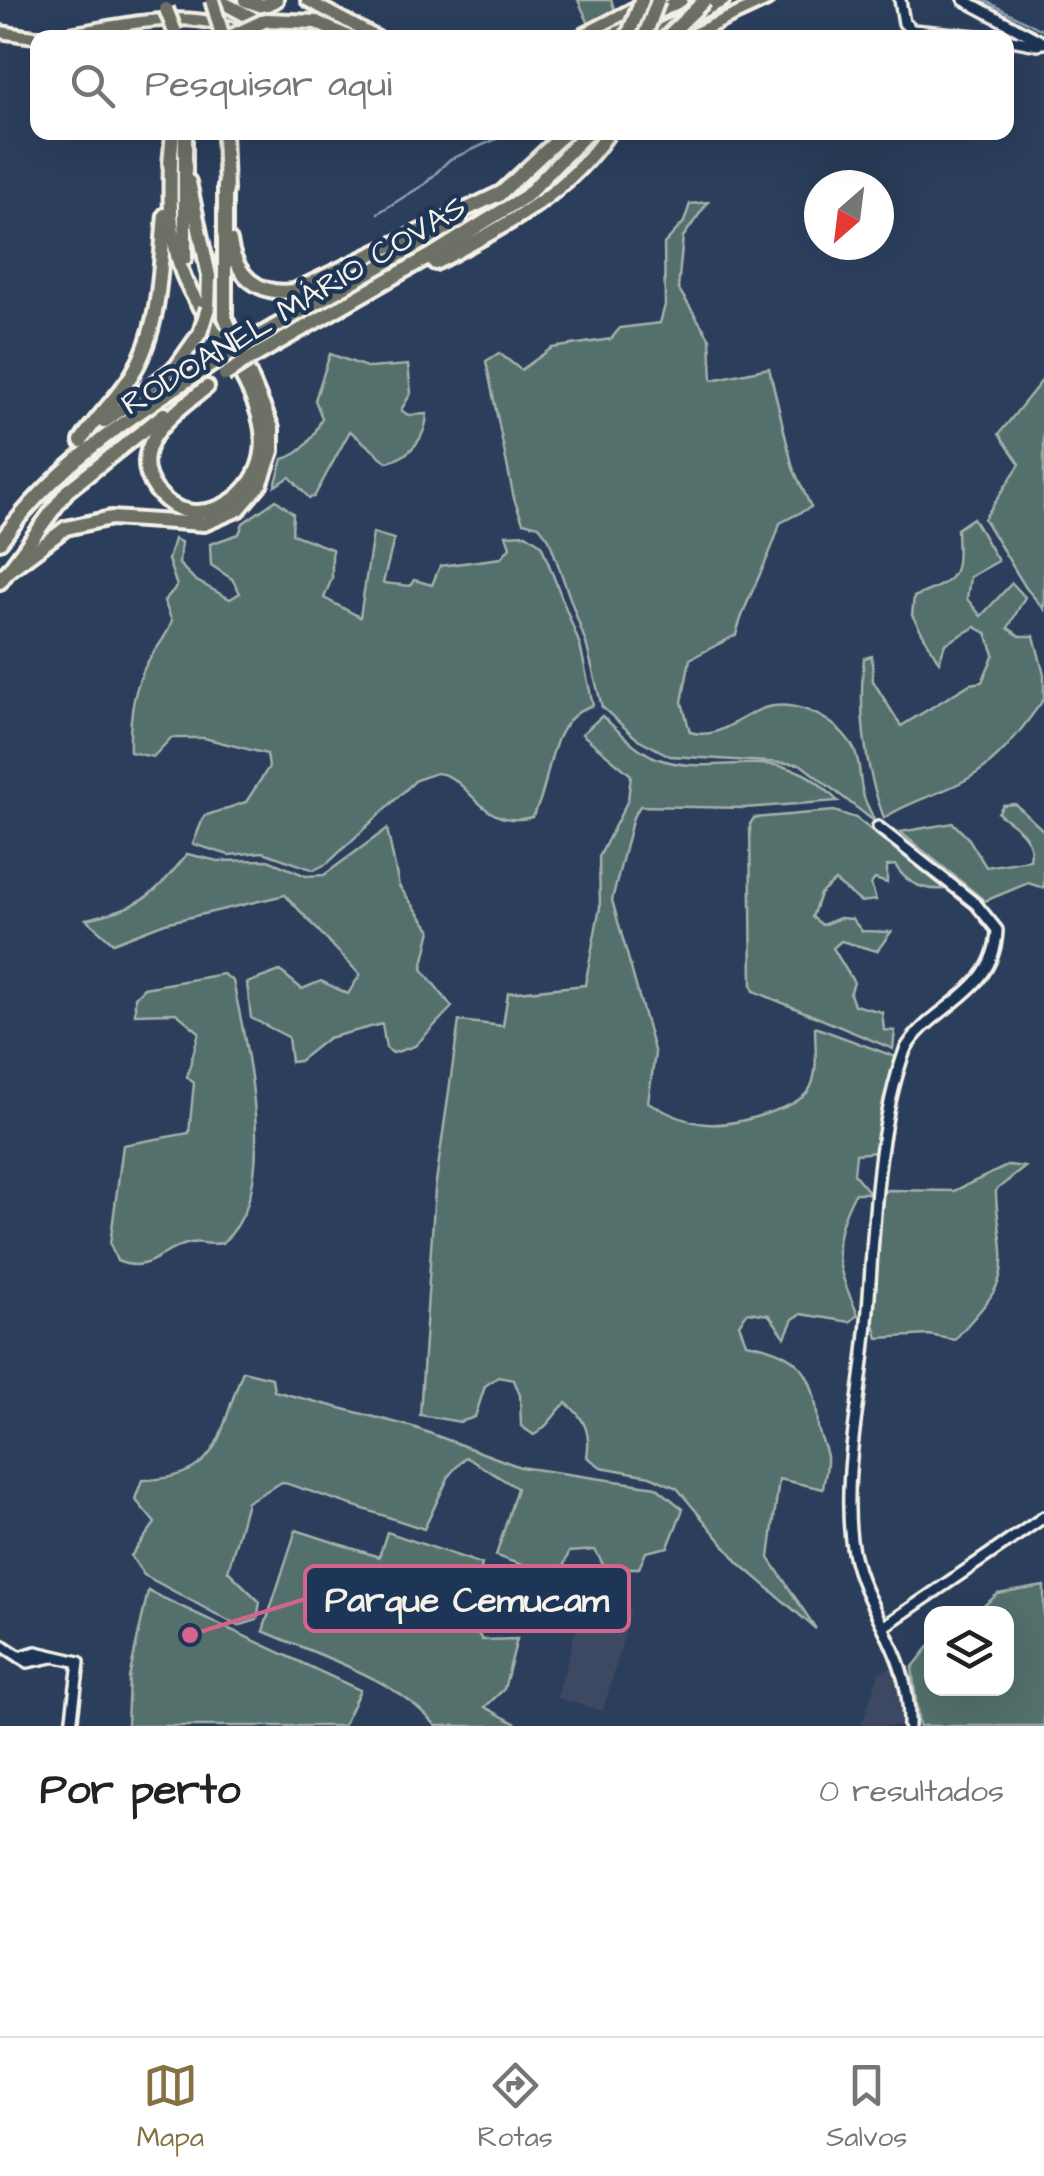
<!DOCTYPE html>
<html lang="pt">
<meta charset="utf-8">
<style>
:root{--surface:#fff;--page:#f2f2f2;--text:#222;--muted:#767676;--line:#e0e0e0;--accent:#857141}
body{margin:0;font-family:"Architects Daughter",sans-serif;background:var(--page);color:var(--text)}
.controls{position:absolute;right:30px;bottom:30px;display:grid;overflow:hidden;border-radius:20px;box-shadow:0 10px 40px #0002}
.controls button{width:90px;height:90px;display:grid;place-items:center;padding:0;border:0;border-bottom:2px solid var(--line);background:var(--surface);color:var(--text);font:50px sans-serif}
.compass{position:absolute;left:804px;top:170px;width:90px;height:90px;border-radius:50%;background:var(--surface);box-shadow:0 10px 40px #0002;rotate:208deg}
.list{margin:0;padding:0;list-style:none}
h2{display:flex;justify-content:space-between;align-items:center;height:130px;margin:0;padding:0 40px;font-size:42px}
h2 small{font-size:32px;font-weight:400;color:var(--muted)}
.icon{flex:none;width:55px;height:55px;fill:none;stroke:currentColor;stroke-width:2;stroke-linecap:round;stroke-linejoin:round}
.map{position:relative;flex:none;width:1044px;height:1726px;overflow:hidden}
.search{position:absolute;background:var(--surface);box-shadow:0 10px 40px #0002;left:30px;right:30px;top:30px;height:110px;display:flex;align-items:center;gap:25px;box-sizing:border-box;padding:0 35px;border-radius:20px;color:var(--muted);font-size:38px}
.sheet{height:310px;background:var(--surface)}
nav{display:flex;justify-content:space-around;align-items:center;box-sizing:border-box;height:140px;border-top:2px solid var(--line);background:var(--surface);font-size:28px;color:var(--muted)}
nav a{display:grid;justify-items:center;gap:5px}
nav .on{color:var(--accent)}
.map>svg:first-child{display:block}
.built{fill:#3c4962}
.green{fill:#536f6d;stroke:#a4b0aa;stroke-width:2.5}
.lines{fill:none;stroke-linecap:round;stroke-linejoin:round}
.stream{stroke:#8ba2b1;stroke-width:2.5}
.secondary-casing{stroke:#f4f1e8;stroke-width:16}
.primary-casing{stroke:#f4f1e8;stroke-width:18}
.highway-casing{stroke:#f4f1e8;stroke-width:20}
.secondary{stroke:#1d3557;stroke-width:9}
.primary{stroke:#6c7065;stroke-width:10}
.highway{stroke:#6c7065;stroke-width:12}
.highway-bridge-casing{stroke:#f4f1e8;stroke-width:20;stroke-linecap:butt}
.highway-bridge{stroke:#6c7065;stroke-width:12}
.labels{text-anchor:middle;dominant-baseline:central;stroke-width:9;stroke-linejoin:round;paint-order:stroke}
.street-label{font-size:32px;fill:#f4f1e8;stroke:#1d3557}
.leader{fill:none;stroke:#d4648c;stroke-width:4}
.callout-dot{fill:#d4648c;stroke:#1d3557;stroke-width:4}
.callout{fill:#1d3557;stroke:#d4648c;stroke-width:4}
.callout-label{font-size:35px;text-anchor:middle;font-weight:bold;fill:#f4f1e8}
</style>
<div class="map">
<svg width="1044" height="1726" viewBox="0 0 1044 1726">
<rect width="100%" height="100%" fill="#2b3e5c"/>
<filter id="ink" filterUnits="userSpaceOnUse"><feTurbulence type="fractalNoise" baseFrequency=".01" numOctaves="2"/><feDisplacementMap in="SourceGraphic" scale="20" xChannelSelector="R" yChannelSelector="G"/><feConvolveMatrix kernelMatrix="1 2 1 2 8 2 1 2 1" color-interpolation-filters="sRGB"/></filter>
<g filter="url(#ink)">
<g class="built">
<path d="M585,1597l46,15 -28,99 -46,-13z"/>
<path d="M901,1666l5,17 -3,43h-42l19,-55z"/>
</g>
<g class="green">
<path d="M578,0h33l4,11 -26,13z"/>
<path d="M708,202l-25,35 -5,51 32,51 2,41 57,-12 24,100 18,39 -31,16c-10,39 -34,72 -44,112l-46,24 -8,43 8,30c31,9 50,-18 78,-25 31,-8 77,16 88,47 5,14 3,31 9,46 3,8 7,13 9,21l-74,-57 -130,-8 -34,-18 -34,-31 -16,-64 -37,-104 -10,-13 -16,-4 -9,-23 -28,-138 13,-8 22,17 31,-22 59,-9 9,-11 40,-5 5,-18 -1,-61 20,-22 6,-18z"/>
<path d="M330,354l39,14 39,-3 3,28 -10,17 7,5 19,-1c-1,24 -17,43 -40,48l-37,-31 -36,66 -5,1 -19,-21 -15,9 8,-27c20,-5 31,-22 39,-41l-7,-18z"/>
<path d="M1044,378v231l-18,-21 -42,-69 36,-55 -21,-30z"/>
<path d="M276,500l17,13 -1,21 40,15v29l-8,20 36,19 13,-84 21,6 -11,44 27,3 4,-6 18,5 8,-19 61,-8 9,-11 -4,-12 20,-1 15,10 39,101 13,60c-50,17 -39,79 -61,112 -54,14 -61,-42 -96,-44l-20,7 -88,83 -14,7 -51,-18 -34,3 -36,-11 11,-28 42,-14 23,-35 -2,-13 -63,-16h-33l-18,19 -23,-5c-1,-30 2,-61 17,-89 8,-14 19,-24 25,-42l-8,-20 13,-15 -9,-26 6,-21 7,3 -2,22 16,16 35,19 10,-6 -8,-14 -21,-14 -1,-21 29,-10 4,-11z"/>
<path d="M973,518l25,43 -28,16 -3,22 14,17 31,-33 13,14 -17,31 12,8h14l10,39v24c-22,29 -42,60 -75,79 -27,16 -58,22 -85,40 -20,-53 -26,-104 -20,-160l8,-2 1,25 28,45 69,-42 12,-2 12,-28 -8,-21 -11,-6 -30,17 -6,18 -27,-47 2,-18c45,-18 45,-19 43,-68z"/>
<path d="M602,716c17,15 33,33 54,42 46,18 102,-6 146,15 14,6 25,18 36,28l-94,7 -104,-2 -7,11 -21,83 43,154 -7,48c44,27 72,28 120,11 14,-5 32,-10 41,-23 10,-15 6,-46 6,-63l81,30 -19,95 -21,2 -2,20 16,19h-15c-27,50 -19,72 3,122l-8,7 -49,-8 -8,5 -8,18 -16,-22 -21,-3 -9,12 7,19c54,9 70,31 72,84 1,10 8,20 9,30 1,10 -3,22 -4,32l-44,-10 -10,79 47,71 -77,-66 -62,-75 -27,-12 -49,-9 -14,-10c4,-23 -2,-40 -21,-54 -13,11 -17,24 -32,32l-13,-9 -1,-31 -6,-15 -16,-3 -13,9 -10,31 -15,5 -40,-7 15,-226 24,-168 44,5 5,-33 77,-8 15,-78 -1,-50 29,-57 3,-25 -49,-41z"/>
<path d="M1015,804l29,27v57l-16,-5 -43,18 -85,-69 53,-9 16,16 17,28 44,-7c5,-24 -16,-34 -32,-47l5,-8z"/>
<path d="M834,811l22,7 89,71c-21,2 -38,-5 -50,-24l-8,1v17l-12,-4 -4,5 5,16 -15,2 -26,-21 -15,13 -8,23 10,8 18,-7 12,1 10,12 29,1 -14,19 -36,-10 -8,7 21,35 -4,11 4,11 28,7 2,18 11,1 -2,18 -139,-58 -2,-6 -2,-161 4,-6z"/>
<path d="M387,829l12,57 32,44 -9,39 30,38 -37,39 -22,7 -7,-5 -4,-24 -54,14 -29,23 -8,1 -3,-25 -37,-19 -4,-35 33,-12 22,18 19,-8 27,13 12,-19 -75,-80 -120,28 -52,20 -27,-24c54,-11 68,-23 101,-65l31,7 50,-1 38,16 18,-1z"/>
<path d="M223,974l10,7c13,65 50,212 -11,262 -12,3 -20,-2 -31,0 -30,5 -41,32 -74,18l-7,-17 13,-99 66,-12 5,-50 -7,-6 12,-45 -23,-19 -41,1v-17l9,-9z"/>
<path d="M1009,1165l16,2 -29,23c-1,29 13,65 2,93 -8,20 -30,40 -43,57l-26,-5 -51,3 -5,-18 9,-125 5,-5 67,1z"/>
<path d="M243,1371l29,7 2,13 139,36 107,40 136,20 27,22 -15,38 -22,5 -7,16h-34l-10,-18 -26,2 -10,26 -63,-22 21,-68 -51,-31 -16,17 -26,55 -142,-47 -35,20 -19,69 32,31 -3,18 -19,6 -94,-51 -13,-19 24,-33 -20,-24 7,-19c82,-1 76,-50 101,-109z"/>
<path d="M296,1530l83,27 8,-25 95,32 -13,55 13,21 35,-1 -13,50 -19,18 35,19h-84c-40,-48 -117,-70 -173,-95z"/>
<path d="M1044,1586v140h-125l-7,-58 19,-24 1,44h74v-74l-31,-1 23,-19z"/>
<path d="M148,1591l212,99 -17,36h-216l2,-48z"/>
</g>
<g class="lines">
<g class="stream">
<path d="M984,0l60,31"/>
<path d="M378,213l47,-29 24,-24 63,-28"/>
</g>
<defs>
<g id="secondary">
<path d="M900,0l4,23 8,7 85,8"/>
<path d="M964,0l80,43"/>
<path d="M1006,39l32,6"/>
<path d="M878,827l98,77 21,26c-2,65 -67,75 -92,120 -33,91 -30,198 -40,293 -6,64 -22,132 -14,197 9,69 60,107 58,186"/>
<path d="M886,1625l158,-108"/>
<path d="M0,1644l28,18 24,-5"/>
<path d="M20,1657l16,-5 43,10 -8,64"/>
</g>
<g id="primary">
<path d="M307,0l71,38"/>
<path d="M0,32c15,2 31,6 47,5 65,-7 147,-37 203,1"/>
<path d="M577,38l73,-38"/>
<path d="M685,38l82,-38"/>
</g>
<g id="highway">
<path d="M218,0l72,38"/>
<path d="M245,0l18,6 13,-6"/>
<path d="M316,22l34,16"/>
<path d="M284,25l24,13"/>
<path d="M608,38l73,-38"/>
<path d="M646,38l77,-38"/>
<path d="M224,132l2,59"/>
<path d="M171,158c-1,39 -2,77 11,114 23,63 123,154 61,219 -14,15 -36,24 -56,20 -12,-2 -23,-11 -31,-21 -32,-44 21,-79 51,-103"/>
<path d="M170,165l3,-33"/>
<path d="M189,182l20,94 -1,32"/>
<path d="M498,196l68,-64"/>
<path d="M230,241c5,34 28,55 64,50l207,-98"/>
<path d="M185,258v-126"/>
<path d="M435,263c68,-36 130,-66 174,-131"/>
<path d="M241,346l219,-126"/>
<path d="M248,360l182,-104 96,-60 62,-64"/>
<path d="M104,422l72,-55 24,-34"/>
<path d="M81,441c15,-24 37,-43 52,-68 28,-46 27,-106 32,-158"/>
<path d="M0,542c58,-81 137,-129 219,-182"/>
<path d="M4,574l62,-46 45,-10 93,6 35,-15 22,-26 11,-32v-23l-47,-111v-132"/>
<path d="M0,582l67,-91 97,-77"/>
</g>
</defs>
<use href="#secondary" class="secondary-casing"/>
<use href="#primary" class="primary-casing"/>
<use href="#highway" class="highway-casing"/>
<use href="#secondary" class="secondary"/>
<use href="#primary" class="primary"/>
<use href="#highway" class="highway"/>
<defs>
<g id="highway-bridge">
<path d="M212,0l9,31"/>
<path d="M166,9l9,23"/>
<path d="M228,38l38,-18 50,2"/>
<path d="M627,38l15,-38"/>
<path d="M644,38l14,-38"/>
<path d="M666,38l39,-38"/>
<path d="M200,333l8,-25"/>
<path d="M219,360l22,-14"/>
<path d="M225,375l23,-15"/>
</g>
</defs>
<use href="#highway-bridge" class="highway-bridge-casing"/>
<use href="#highway-bridge" class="highway-bridge"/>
</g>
</g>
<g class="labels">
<g class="street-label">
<text transform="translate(294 306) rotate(-31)">RODOANEL MÁRIO COVAS</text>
</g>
</g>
<path class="leader" d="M190 1635L305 1599"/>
<circle class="callout-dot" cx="190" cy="1635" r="10"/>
<rect class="callout" x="305" y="1566" width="324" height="65" rx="10"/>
<g class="callout-label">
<text x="467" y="1611">Parque Cemucam</text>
</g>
</svg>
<div class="controls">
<button><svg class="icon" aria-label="layers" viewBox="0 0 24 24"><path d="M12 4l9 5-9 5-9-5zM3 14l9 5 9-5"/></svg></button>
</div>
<svg class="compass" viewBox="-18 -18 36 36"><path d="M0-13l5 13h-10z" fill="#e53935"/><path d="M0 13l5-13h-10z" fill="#767676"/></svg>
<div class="search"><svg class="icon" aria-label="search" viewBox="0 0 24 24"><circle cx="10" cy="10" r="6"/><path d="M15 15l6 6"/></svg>Pesquisar aqui</div>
</div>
<section class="sheet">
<h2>Por perto<small>0 resultados</small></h2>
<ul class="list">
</ul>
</section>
<nav>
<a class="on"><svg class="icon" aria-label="map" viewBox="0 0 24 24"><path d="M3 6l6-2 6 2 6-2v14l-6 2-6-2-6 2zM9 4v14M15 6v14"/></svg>Mapa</a>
<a><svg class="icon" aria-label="directions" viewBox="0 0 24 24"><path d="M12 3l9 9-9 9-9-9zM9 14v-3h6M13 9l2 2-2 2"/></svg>Rotas</a>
<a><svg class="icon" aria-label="saved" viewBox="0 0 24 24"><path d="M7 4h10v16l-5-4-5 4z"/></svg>Salvos</a>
</nav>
